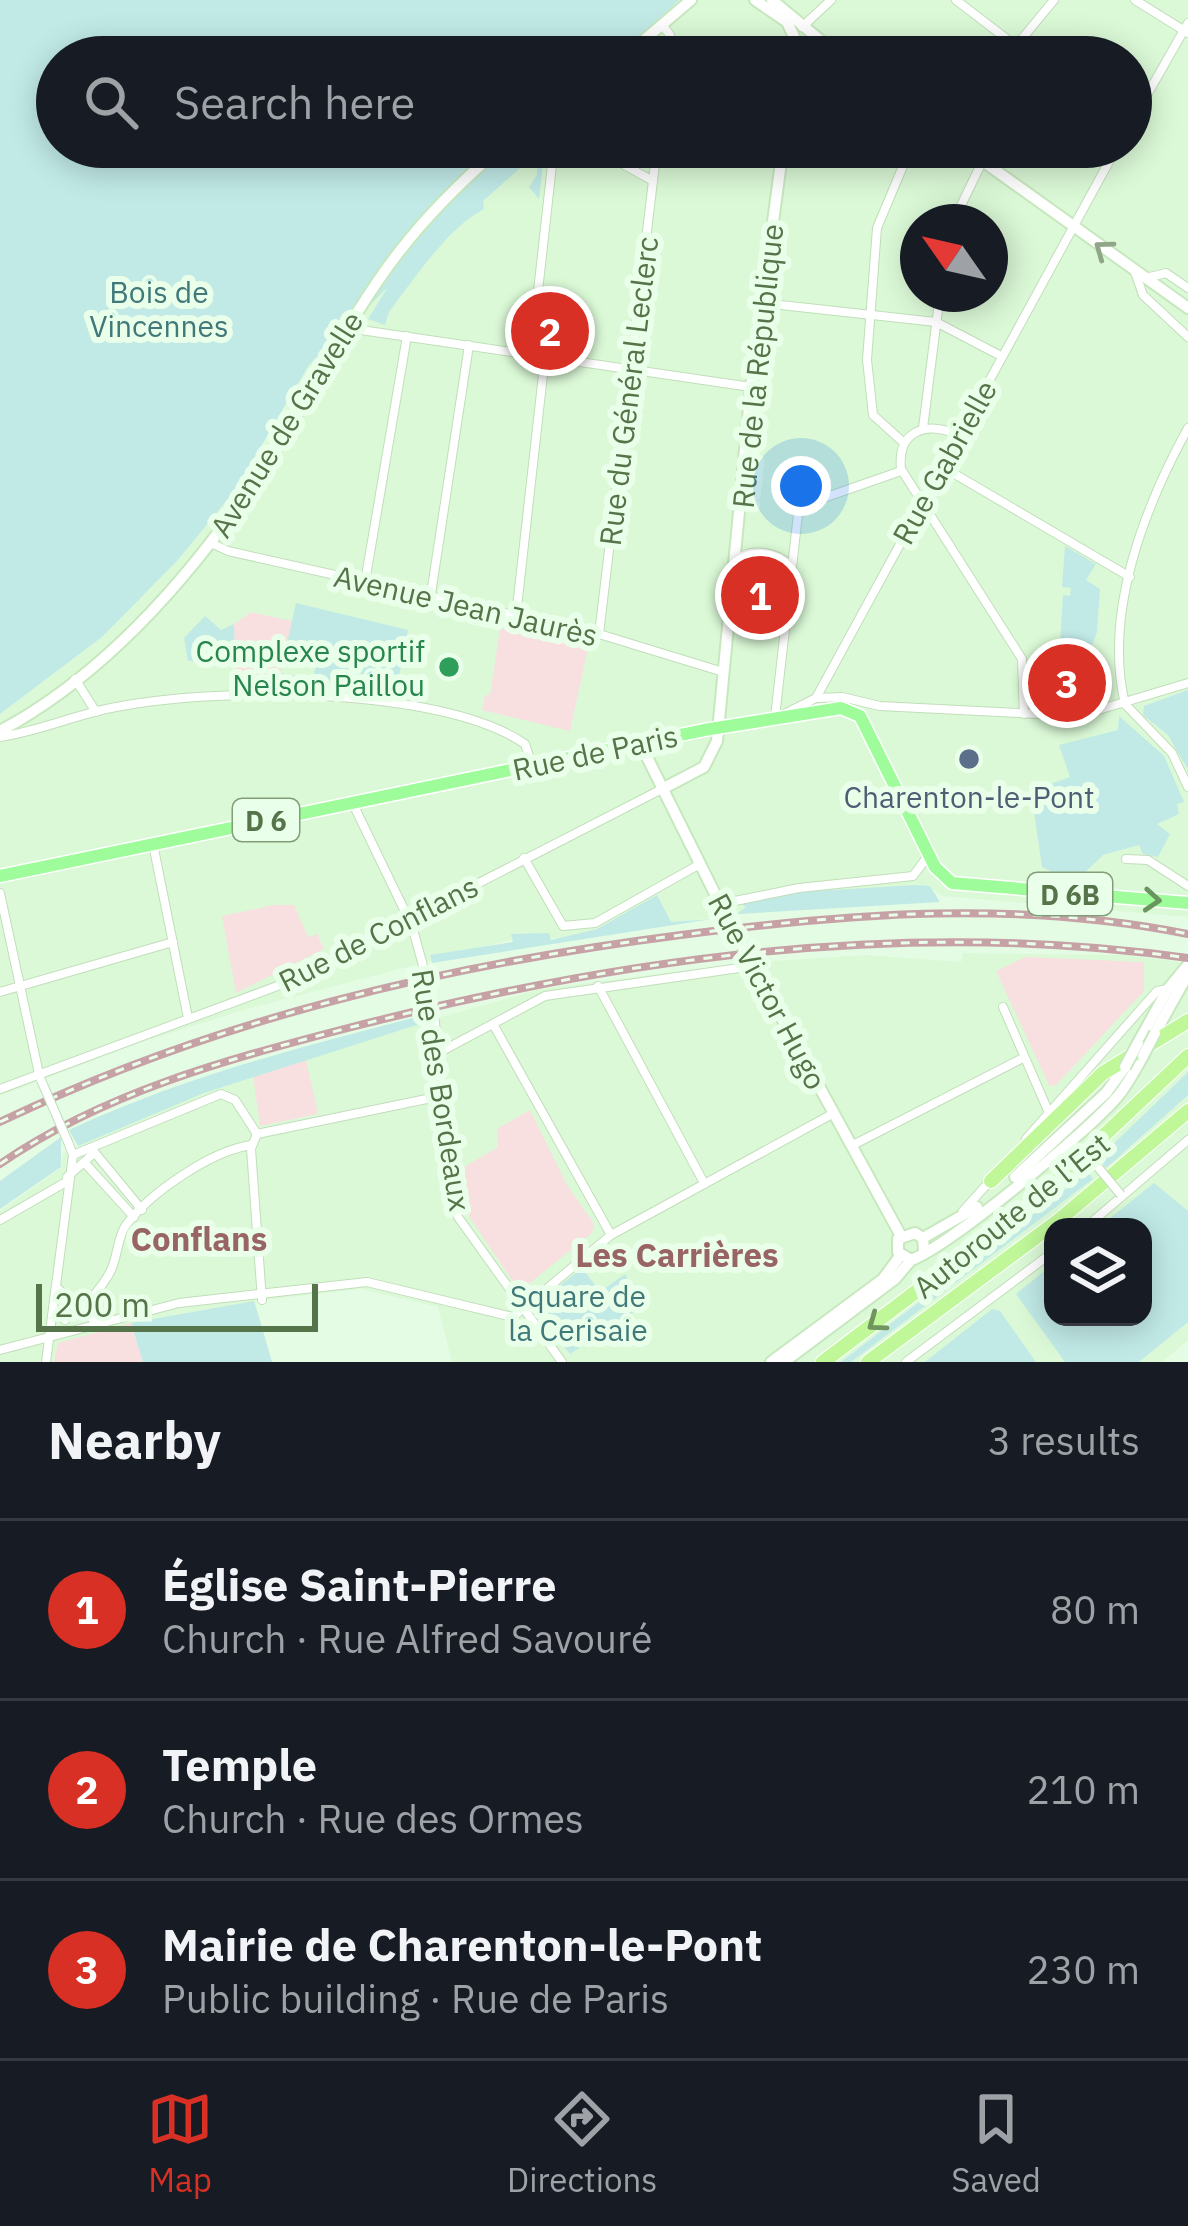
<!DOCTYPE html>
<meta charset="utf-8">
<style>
:root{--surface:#171b24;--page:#242831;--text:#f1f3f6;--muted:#9ea1a6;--line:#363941;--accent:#d93025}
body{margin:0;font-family:"IBM Plex Sans",sans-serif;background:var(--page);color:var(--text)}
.controls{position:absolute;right:36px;bottom:36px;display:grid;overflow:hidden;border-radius:24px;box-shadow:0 6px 30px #0003}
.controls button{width:108px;height:108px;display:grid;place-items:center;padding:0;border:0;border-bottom:3px solid var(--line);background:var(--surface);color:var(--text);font:60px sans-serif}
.compass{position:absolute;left:900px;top:204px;width:108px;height:108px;border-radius:50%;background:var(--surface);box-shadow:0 6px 30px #0003;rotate:304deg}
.scale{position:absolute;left:36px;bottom:30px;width:282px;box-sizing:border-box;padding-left:12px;border:6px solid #567449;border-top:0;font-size:33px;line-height:42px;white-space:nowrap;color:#567449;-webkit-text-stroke:9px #eaffe9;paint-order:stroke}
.you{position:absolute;left:801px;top:486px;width:42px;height:42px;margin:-30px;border:9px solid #fff;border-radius:50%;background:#1a73e8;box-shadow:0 0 0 18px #1a73e833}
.badge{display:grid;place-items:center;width:78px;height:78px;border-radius:50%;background:var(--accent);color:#fff;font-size:39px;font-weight:700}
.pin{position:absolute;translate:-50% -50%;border:6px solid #fff;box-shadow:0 3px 12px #0006}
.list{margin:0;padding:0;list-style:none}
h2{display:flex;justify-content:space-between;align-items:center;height:156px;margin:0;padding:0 48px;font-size:51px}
h2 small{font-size:39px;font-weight:400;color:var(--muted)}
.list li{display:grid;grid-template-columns:78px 1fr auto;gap:36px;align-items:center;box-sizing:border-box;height:180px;padding:0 48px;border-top:3px solid var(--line)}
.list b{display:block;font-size:45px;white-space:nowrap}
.list p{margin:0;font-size:39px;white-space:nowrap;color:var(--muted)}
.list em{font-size:39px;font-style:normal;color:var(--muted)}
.icon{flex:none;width:66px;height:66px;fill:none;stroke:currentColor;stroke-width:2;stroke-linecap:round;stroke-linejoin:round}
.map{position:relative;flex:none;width:1188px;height:1362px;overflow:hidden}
.search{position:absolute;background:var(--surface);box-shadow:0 6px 30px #0003;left:36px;right:36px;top:36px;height:132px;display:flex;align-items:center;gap:30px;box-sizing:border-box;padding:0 42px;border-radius:66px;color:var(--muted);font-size:45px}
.sheet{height:696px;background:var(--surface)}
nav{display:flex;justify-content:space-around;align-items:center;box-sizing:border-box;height:168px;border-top:3px solid var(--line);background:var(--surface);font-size:33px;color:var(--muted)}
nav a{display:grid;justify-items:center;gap:6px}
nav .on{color:var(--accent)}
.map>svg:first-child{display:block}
.residential{fill:#dbf9d7;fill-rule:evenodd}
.education{fill:#f8e0e0}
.green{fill:#c1eae7}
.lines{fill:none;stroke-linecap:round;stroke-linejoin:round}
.street-casing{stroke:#c2debb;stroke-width:10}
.secondary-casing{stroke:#c7e8be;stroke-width:14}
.primary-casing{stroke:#fff;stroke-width:15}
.highway-casing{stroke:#fff;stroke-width:16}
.street{stroke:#fff;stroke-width:8}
.secondary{stroke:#fff;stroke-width:10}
.primary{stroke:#9efc9b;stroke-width:12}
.highway{stroke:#bff799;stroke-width:14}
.rail-casing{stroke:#c6a2a6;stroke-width:8}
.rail{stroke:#eaffe9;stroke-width:3;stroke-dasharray:9;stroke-linecap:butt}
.street-bridge-casing{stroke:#c2debb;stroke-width:10;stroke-linecap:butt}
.secondary-bridge-casing{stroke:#c7e8be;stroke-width:14;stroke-linecap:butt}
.street-bridge{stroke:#fff;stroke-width:8}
.secondary-bridge{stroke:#fff;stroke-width:10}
.oneway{stroke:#91a589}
.oneway2{stroke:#68965e}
.oneway3{stroke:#70955d}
.leisure-dot{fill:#2e9e5b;stroke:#eaffe9;stroke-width:4.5}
.service-dot{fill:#5c6f8a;stroke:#eaffe9;stroke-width:4.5}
.labels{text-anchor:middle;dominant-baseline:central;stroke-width:12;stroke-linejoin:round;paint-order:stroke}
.shield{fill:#eaffe9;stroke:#829e79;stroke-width:3}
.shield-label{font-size:27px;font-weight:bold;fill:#567449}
.park-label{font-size:30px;fill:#41787a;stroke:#eaffe9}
.street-label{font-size:30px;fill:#567449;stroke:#eaffe9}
.leisure-label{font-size:30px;fill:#27864d;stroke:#eaffe9;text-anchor:end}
.service-label{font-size:30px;fill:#4e5e75;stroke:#eaffe9}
.neighbourhood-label{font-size:33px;font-weight:bold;fill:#986464;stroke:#eaffe9}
</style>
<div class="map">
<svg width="1188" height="1362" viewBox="0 0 1188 1362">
<rect width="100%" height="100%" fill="#e4fce3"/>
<g class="residential">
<path d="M679,0h509v917l-246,-21 -10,-7 -415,54 -3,-4 -270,71 -106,33 -138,53v-382l102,-77 75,-76 96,-129 38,-72 169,-213h651v-90h-530zM918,222h72v72h-72z"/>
<path d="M963,953l161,2 64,8v377l-26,22h-710l-14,-55 -78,-18 -105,12 17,61h-272v-151l61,-43 2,-15 116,-52 173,-59 189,-53 203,-26 121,-8 96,7zM1053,1227h90v90h-90z"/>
</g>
<g class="education">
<path d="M251,612l41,9 -12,57 -45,-5 -1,-49z"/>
<path d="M500,628l88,20 -18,83 -88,-21 3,-15h5z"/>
<path d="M274,905h20l14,32 9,-3 7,15 -88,44 -14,-77z"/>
<path d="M1025,957l119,5v29l-89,95 -6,-1 -53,-114z"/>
<path d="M306,1060l12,54 -58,12 -7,-50z"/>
<path d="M530,1110l37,75 27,39 -2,9 -66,53 -12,-3 -46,-68 -4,-48 34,-20 -1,-18z"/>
<path d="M131,1323l12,39h-89l4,-19z"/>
</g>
<g class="green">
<path d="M0,0h679l-60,57h-562v90h488l-6,52 -10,-12 8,-12v-22l-54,48 1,8c-35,18 -68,67 -95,103l-4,13 -17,-6 20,-32 -79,78 -73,124 -59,72 -75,76 -102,77z"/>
<path d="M1065,546l31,18 -10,16 14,9 -3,43 -11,30 -27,-1 4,-66 7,1 1,-8 -9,-1z"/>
<path d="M296,603l112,27 -12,63 -117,-12 2,-8 32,6 6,-28 -34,2z"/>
<path d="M205,616l16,14 13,-6 1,39 -47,-2 -4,-23z"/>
<path d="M1188,690v77l-1,1 -19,-33 -25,-20 1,-9z"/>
<path d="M1119,716l45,40 20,46 -7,2 2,10 -22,10 13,10 -12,23 -15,-3 -4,-9 -36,10 -29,28 -32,-16 -11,-76 39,-14 -11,-32 59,-15z"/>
<path d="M915,885l15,1 10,16 -203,12 9,-7 -9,-5 46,-9z"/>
<path d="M657,895l14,27 41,-3 -280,44 -2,-8 83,-13 -2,-8 38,-1 2,7 46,-11z"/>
<path d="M428,1014l-2,8 -222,71 -126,53 -9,-16c116,-54 235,-84 359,-116z"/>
<path d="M1188,1072v23l-82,73 -7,-10z"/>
<path d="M61,1137v30l-61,42v-28z"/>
<path d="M1088,1172l5,7 -242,183h-10z"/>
<path d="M1154,1183l34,28v111l-49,40h-74l-49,-68 37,-30v53h90v-90h-44z"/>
<path d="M582,1268l18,24 25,-18 18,32 -73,48 -34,-43 1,-7z"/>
<path d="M254,1301l18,61h-129l-12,-39z"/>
<path d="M992,1309l8,2 36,51h-111z"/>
</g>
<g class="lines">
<defs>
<g id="street">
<path d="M956,0l60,46"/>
<path d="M1135,0l53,33"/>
<path d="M663,26l7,9 -3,22"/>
<path d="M802,27l29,-27"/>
<path d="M1007,57l47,-57"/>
<path d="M1131,123l57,-100"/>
<path d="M592,147l61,34"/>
<path d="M953,222l30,-62"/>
<path d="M1135,272l8,23 45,42"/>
<path d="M1146,278l20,-5 22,15"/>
<path d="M762,303l174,19 65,34"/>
<path d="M347,328l404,59"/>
<path d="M531,354l23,-207"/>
<path d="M923,428l17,-134"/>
<path d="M958,435c-31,-14 -61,-5 -57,34l121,190 2,55"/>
<path d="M904,443l-31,-28 -6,-55 10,-132 34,-81"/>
<path d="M941,466l189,111"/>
<path d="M211,543l17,8 371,83 121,37"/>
<path d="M736,560c16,-13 42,-8 56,7"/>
<path d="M365,582l42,-246"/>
<path d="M431,594l38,-249"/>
<path d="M516,616l29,-259"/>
<path d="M599,634l58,-487"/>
<path d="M75,679l21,33"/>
<path d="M816,698l301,-551"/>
<path d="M1125,704c-22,-91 20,-198 63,-276"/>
<path d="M1125,704l47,49 16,34"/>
<path d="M784,714l32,-16 26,-1 38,9 198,10 110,-33"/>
<path d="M775,717l23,-203 17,-13 86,-30"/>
<path d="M0,737c40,-6 77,-23 116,-30 101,-20 324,-21 409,37l7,21"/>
<path d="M353,804l59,122 10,36"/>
<path d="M153,844l35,174"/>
<path d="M524,858l39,68 32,-3 105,-59"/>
<path d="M1126,859l22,1 40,26"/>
<path d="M0,893l39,181"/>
<path d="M720,904l79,-16 114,-12 15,-20"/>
<path d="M598,986l106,197"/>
<path d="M0,992l173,-50"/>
<path d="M1003,1007l46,106"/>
<path d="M434,1015l24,202 104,145"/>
<path d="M493,1024l118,211"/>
<path d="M442,1051l103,-55 208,-30"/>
<path d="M0,1089l280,-104 382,-196"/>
<path d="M1026,1139l131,-148 11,-2"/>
<path d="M851,1146l172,-88"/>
<path d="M91,1148l51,62"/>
<path d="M73,1155l148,-61 14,6 22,34"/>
<path d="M84,1162l50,55"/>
<path d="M67,1177l26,-23"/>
<path d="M963,1211l26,-29"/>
<path d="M0,1220l66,-38"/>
<path d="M1086,1227l102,-87"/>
<path d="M56,1287l42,37"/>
<path d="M262,1300l-11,-151 6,-15 189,-39"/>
<path d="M83,1308c10,-12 22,-24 28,-38 7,-14 6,-32 15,-45 24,-32 86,-75 126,-80"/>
<path d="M65,1320l14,-16"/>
<path d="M0,1350l179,-47 188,-21 146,35 98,-82 223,-122"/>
<path d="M46,1362l27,-207 -5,-13"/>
<path d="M906,1362l147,-110"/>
</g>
<g id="secondary">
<path d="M755,0l32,22 11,23"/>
<path d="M772,0l65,54"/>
<path d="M624,57l67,-57"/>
<path d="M963,147l225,161"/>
<path d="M0,731c120,-64 213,-181 283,-293 39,-63 71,-128 116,-186 30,-39 65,-73 102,-105"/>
<path d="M640,743l86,173"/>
<path d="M662,789l42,-22 13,-26 34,-354 32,-240"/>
<path d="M751,962l150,274"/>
<path d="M1155,1033l33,-59"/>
<path d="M1138,1043l30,-54 20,-24"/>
<path d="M1015,1177l91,-84 19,-26"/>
<path d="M923,1238l54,-31"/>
<path d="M924,1251l-1,-13 -8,-5 -17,6v13l13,8c37,-13 179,-130 207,-164 10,-12 17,-26 25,-40"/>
<path d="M771,1362l112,-83 17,-23"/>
<path d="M784,1362l111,-83 16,-19"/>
</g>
<path id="primary" d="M0,876l704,-146 137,-22 19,8 75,151 17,16 236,20"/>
<g id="highway">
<path d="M991,1181l112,-108 85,-52"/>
<path d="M823,1362l205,-155 160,-151"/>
<path d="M868,1362l191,-142 129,-109"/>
</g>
</defs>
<use href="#street" class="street-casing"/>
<use href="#secondary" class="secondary-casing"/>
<use href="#primary" class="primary-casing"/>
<use href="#highway" class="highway-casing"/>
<use href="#street" class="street"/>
<use href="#secondary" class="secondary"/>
<use href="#primary" class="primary"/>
<use href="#highway" class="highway"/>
<defs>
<g id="rail">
<path d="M0,1122c215,-103 445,-157 681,-187 171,-22 337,-35 507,-1"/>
<path d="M0,1164c103,-71 225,-104 344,-135 276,-71 560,-111 844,-71"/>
</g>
</defs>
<use href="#rail" class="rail-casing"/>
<use href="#rail" class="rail"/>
<defs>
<g id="street-bridge">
<path d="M422,962l12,53"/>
<path d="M41,1080l27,62"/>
<path d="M1083,1149l38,46"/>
</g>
<g id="secondary-bridge">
<path d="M726,916l25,46"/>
<path d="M1143,1056l12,-23"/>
<path d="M1125,1067l13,-24"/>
</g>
</defs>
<use href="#street-bridge" class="street-bridge-casing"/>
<use href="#secondary-bridge" class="secondary-bridge-casing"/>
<use href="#street-bridge" class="street-bridge"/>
<use href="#secondary-bridge" class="secondary-bridge"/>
</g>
<defs><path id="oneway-chevron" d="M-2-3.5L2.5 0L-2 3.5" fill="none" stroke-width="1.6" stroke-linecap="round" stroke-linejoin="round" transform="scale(3)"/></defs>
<use class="oneway" href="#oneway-chevron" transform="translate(1103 249) rotate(-144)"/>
<use class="oneway2" href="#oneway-chevron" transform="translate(1152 900) rotate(4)"/>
<use class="oneway3" href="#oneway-chevron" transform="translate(876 1323) rotate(144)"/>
<circle class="leisure-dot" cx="449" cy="667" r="12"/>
<circle class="service-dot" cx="969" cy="759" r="12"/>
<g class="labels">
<g class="shield">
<rect x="233" y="799" width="66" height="42" rx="9"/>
<rect x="1028" y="873" width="84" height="42" rx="9"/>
</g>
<g class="shield-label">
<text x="266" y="820">D 6</text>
<text x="1070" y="894">D 6B</text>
</g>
<g class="park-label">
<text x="159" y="291">Bois de<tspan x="159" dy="34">Vincennes</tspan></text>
<text x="578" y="1295">Square de<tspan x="578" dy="34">la Cerisaie</tspan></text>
</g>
<g class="street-label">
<text transform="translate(757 366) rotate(-84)">Rue de la République</text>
<text transform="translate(628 391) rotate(-83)">Rue du Général Leclerc</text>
<text transform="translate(286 424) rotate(-58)">Avenue de Gravelle</text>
<text transform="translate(944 462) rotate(-61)">Rue Gabrielle</text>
<text transform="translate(466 605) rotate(13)">Avenue Jean Jaurès</text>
<text transform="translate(595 752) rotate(-12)">Rue de Paris</text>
<text transform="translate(378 933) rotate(-27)">Rue de Conflans</text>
<text transform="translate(768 991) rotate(62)">Rue Victor Hugo</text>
<text transform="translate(442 1090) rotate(81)">Rue des Bordeaux</text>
<text transform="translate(1011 1215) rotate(-39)">Autoroute de l’Est</text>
</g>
<g class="leisure-label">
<text x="425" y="650">Complexe sportif<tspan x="425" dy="34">Nelson Paillou</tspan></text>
</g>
<g class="service-label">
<text x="969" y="796">Charenton-le-Pont</text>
</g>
<g class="neighbourhood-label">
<text x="199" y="1238">Conflans</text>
<text x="677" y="1254">Les Carrières</text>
</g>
</g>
</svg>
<div class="controls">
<button><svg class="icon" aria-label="layers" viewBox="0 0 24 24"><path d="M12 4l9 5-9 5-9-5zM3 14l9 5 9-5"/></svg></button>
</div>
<svg class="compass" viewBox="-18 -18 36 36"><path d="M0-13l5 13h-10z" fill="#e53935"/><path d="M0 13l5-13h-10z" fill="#9ea1a6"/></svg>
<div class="scale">200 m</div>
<div class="you"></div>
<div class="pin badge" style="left:760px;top:595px">1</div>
<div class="pin badge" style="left:550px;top:331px">2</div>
<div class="pin badge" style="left:1067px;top:683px">3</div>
<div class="search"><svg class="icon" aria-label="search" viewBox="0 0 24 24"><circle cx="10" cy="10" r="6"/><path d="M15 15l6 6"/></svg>Search here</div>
</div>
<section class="sheet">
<h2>Nearby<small>3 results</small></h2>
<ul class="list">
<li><span class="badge">1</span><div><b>Église Saint-Pierre</b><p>Church · Rue Alfred Savouré</p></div><em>80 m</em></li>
<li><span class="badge">2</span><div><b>Temple</b><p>Church · Rue des Ormes</p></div><em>210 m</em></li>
<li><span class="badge">3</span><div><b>Mairie de Charenton-le-Pont</b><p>Public building · Rue de Paris</p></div><em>230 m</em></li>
</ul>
</section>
<nav>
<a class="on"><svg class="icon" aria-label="map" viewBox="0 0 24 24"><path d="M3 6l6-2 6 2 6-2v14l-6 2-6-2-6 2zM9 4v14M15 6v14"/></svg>Map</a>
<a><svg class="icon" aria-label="directions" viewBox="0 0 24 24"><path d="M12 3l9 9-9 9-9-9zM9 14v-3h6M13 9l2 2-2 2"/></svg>Directions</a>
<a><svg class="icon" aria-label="saved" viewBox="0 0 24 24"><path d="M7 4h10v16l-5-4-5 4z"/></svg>Saved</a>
</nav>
